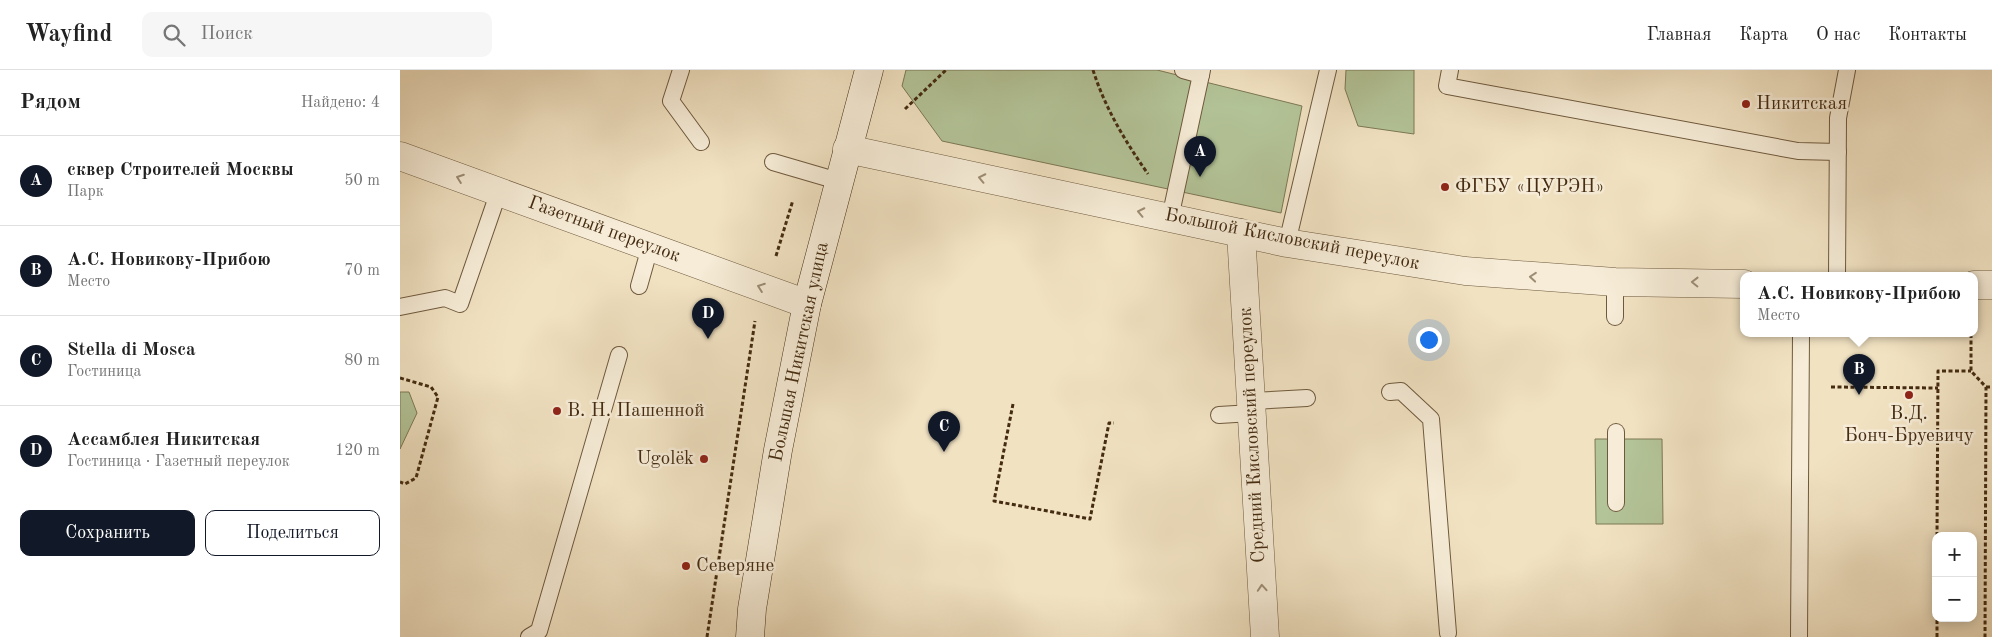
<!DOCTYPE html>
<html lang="ru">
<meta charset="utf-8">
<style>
:root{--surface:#fff;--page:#f6f6f6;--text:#222;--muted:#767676;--line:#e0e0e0;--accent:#111827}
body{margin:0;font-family:"Old Standard TT",serif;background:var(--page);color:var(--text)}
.controls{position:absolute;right:15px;bottom:15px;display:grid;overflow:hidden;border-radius:10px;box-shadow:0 2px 12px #0003}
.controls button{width:45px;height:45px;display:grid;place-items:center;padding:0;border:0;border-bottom:1px solid var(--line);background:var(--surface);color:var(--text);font:25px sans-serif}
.you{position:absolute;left:1028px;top:269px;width:18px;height:18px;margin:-12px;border:4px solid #fff;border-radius:50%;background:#1a73e8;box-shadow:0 0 0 8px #1a73e833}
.badge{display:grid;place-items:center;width:32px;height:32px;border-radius:50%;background:var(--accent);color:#fff;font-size:16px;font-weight:700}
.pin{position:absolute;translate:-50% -41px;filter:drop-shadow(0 1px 2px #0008)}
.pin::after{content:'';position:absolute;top:26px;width:18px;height:15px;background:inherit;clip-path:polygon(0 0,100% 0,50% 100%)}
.popup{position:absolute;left:1340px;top:202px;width:238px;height:65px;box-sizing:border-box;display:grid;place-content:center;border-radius:10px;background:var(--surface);filter:drop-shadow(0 1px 4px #0005);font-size:16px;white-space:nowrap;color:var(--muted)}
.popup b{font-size:19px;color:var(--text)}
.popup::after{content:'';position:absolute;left:50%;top:100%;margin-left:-10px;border:10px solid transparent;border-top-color:var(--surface)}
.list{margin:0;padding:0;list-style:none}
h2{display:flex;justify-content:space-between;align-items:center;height:65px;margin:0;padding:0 20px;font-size:21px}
h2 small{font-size:16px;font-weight:400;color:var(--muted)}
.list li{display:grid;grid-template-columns:32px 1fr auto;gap:15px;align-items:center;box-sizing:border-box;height:90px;padding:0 20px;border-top:1px solid var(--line)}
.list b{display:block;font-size:19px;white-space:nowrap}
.list p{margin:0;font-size:16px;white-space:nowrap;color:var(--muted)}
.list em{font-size:16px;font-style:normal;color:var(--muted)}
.actions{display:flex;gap:10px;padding:15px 20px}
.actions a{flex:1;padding:11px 0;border:1px solid var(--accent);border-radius:10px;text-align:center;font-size:18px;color:var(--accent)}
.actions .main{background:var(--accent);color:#fff}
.icon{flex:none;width:28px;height:28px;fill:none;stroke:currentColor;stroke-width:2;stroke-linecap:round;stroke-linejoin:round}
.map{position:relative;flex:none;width:1592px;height:567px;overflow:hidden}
header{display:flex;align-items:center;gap:30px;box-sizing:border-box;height:70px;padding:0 25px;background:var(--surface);border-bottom:1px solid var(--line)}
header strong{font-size:24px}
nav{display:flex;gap:28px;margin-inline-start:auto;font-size:18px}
.search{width:350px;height:45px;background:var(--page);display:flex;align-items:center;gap:12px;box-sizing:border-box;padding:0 18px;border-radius:10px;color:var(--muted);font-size:19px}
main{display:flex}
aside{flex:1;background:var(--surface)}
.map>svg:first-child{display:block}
.green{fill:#b3c498;stroke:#7c7854}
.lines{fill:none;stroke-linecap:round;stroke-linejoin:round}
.lane-casing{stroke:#6f593d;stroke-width:18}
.street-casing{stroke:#6f593d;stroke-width:29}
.secondary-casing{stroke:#442b11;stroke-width:29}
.path{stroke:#442b11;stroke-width:3;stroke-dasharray:4 2.5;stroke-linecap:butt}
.lane{stroke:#f6ecd7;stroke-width:16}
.street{stroke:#f6ecd7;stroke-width:28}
.secondary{stroke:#f6ecd7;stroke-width:28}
.oneway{stroke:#9d8c74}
.poi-dot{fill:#8f2418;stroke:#f6ecd7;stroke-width:2}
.labels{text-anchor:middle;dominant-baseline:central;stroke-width:5;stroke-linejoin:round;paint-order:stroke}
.poi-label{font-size:19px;fill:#442b11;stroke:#f6ecd7;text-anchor:start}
.street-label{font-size:19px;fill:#442b11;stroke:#f6ecd7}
</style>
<header>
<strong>Wayfind</strong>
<div class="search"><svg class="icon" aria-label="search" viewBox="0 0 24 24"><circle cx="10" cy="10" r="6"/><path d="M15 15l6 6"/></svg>Поиск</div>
<nav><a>Главная</a><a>Карта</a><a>О нас</a><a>Контакты</a></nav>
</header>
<main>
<aside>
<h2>Рядом<small>Найдено: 4</small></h2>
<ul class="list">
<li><span class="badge">A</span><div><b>сквер Строителей Москвы</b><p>Парк</p></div><em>50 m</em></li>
<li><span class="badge">B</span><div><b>А.С. Новикову-Прибою</b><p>Место</p></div><em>70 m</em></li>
<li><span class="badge">C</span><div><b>Stella di Mosca</b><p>Гостиница</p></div><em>80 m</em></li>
<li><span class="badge">D</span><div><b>Ассамблея Никитская</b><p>Гостиница · Газетный переулок</p></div><em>120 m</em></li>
</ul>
<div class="actions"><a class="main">Сохранить</a><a>Поделиться</a></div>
</aside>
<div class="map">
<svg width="1592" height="567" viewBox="0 0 1592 567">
<rect width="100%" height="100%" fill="#f1e2c2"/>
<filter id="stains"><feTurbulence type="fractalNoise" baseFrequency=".004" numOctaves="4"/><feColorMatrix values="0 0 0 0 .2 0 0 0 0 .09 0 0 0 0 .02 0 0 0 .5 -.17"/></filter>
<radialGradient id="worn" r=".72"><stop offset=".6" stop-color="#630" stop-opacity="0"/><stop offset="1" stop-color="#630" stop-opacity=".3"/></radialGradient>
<g class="green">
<path d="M506,0h251l145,36 -21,107 -339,-72 -40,-55z"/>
<path d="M946,0h68v64l-56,-8 -13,-37z"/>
<path d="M0,322h9l8,21 -17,36z"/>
<path d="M1195,369h67l1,85h-67z"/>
</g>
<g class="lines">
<defs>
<g id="lane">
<path d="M281,0l-10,31 30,41"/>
<path d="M783,0l18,5"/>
<path d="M1050,0l-3,16 351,65 40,1"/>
<path d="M373,92l65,19"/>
<path d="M770,148l32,-148"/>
<path d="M887,173l41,-173"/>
<path d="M1437,206l1,-158 9,-48"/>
<path d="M239,216l11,-39"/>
<path d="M0,237l45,-9 15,6 39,-113"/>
<path d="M1215,247v-35"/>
<path d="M990,322l11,-1 30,28 17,214"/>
<path d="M852,331l55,-3"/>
<path d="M819,345l33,-2"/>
<path d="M1216,362v71"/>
<path d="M129,567l10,-6 80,-276"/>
<path d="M1399,567l2,-303"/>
</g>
<g id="street">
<path d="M447,79l440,94 178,28 150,11 129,2"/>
<path d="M0,86l407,148"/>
<path d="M841,163l24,404"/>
<path d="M1574,215h18"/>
</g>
<path id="secondary" d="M350,567l2,-28 26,-159 29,-146 62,-234"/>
</defs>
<use href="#lane" class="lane-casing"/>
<use href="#street" class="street-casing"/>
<use href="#secondary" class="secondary-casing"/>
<g class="path">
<path d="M693,0c12,38 32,71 55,104"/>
<path d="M505,39l41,-39"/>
<path d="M376,186l17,-56"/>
<path d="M1571,264v37l15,16 -1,250"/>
<path d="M0,308l31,9 7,10 -22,81 -11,6 -5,-2"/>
<path d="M1431,317l107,1"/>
<path d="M1586,317h6"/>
<path d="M613,334l-19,97 96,18 19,-96h5"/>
<path d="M1537,466l1,-165h33"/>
<path d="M307,567l48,-316"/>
<path d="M1537,567v-19"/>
</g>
<use href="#lane" class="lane"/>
<use href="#street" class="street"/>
<use href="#secondary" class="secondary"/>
</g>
<defs><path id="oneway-chevron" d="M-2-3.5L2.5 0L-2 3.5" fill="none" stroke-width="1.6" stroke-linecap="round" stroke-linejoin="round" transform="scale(1.25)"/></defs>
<g class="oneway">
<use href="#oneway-chevron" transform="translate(60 108) rotate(-160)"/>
<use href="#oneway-chevron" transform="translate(582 108) rotate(-168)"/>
<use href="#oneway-chevron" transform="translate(741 142) rotate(-168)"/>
<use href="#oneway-chevron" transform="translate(1133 207) rotate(-175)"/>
<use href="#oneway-chevron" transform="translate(1295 212) rotate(-179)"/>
<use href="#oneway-chevron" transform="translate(361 217) rotate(-160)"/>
<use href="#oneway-chevron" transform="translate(862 518) rotate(-94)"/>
</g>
<g class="poi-dot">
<circle cx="1346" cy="34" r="5"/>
<circle cx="1045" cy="117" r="5"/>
<circle cx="1509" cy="325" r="5"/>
<circle cx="157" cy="341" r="5"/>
<circle cx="304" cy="389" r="5"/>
<circle cx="286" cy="496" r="5"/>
</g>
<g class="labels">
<g class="poi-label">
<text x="1356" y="34">Никитская</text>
<text x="1055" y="117">ФГБУ «ЦУРЭН»</text>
<text x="167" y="341">В. Н. Пашенной</text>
<text x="1509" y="344" text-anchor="middle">В.Д.<tspan x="1509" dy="22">Бонч-Бруевичу</tspan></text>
<text x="294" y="389" text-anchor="end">Ugolёk</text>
<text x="296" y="496">Северяне</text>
</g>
<g class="street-label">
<text transform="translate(204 160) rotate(20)">Газетный переулок</text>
<text transform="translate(892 170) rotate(11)">Большой Кисловский переулок</text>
<text transform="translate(400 282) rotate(-78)">Большая Никитская улица</text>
<text transform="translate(853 365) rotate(-93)">Средний Кисловский переулок</text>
</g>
</g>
<rect width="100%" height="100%" filter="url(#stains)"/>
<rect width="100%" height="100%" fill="url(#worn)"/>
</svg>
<div class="controls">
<button>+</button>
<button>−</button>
</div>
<div class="you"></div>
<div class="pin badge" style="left:800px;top:107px">A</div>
<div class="pin badge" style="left:1459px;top:325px">B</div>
<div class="popup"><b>А.С. Новикову-Прибою</b>Место</div>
<div class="pin badge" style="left:544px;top:382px">C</div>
<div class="pin badge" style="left:308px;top:269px">D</div>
</div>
</main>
